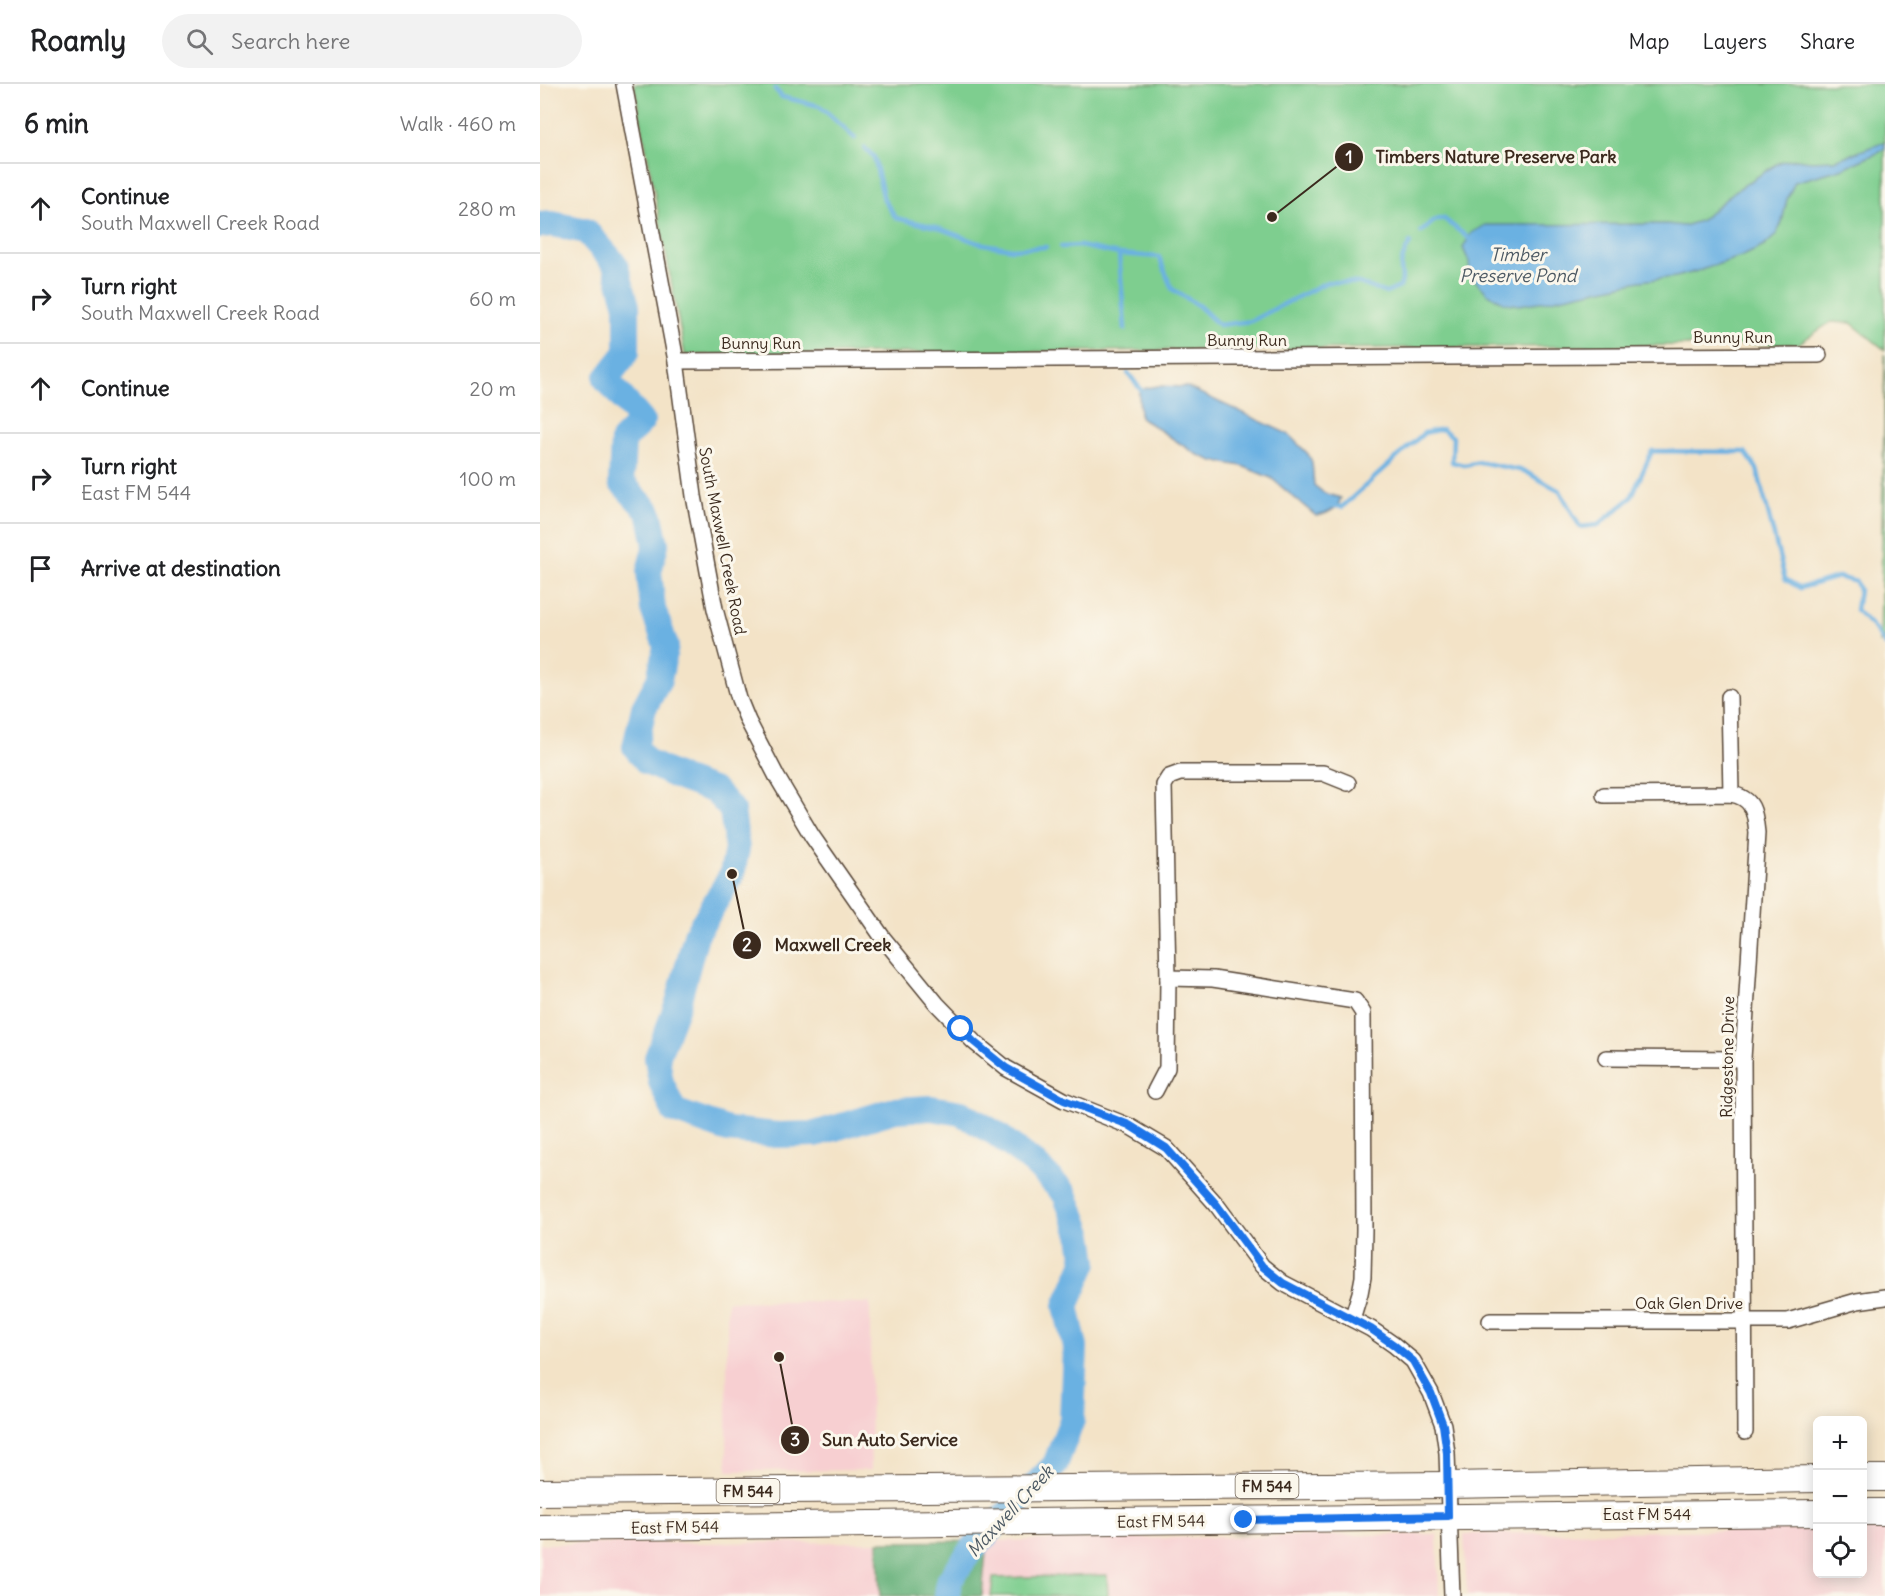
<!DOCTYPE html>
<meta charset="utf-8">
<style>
:root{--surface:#fff;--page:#f2f2f2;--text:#202124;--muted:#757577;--line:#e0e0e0}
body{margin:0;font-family:Delius,sans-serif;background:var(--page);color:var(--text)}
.controls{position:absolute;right:18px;bottom:18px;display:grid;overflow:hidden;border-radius:9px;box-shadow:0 3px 15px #0003}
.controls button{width:54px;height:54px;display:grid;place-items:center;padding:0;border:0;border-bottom:2px solid var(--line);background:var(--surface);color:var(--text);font:30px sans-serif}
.stop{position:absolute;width:18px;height:18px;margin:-14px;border:4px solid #1a73e8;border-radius:50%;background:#fff}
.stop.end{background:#1a73e8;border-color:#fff;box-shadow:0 2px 6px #0008}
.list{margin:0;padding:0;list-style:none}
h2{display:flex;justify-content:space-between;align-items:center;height:78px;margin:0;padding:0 24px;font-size:26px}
h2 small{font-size:20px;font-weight:400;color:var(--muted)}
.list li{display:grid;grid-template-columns:39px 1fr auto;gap:18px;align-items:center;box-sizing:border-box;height:90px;padding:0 24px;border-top:2px solid var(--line)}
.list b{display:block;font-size:22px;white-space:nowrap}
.list p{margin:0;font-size:20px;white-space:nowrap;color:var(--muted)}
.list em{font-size:20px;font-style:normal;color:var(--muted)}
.icon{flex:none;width:33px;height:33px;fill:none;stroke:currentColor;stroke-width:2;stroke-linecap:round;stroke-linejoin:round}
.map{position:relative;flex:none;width:1345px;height:1512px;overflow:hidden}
header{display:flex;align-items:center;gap:36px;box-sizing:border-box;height:84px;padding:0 30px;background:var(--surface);border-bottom:2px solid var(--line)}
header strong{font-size:28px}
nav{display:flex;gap:33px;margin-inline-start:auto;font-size:21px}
.search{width:420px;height:54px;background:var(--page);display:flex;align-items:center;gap:15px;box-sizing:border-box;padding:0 21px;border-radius:33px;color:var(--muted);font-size:22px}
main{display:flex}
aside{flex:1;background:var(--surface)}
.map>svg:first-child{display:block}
.built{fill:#f7cfd1}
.green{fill:#7ece8f;stroke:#5c7c56;stroke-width:1.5}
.forest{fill:#66b17a;stroke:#506e4c;stroke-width:1.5}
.water{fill:#6bb1e2;stroke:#536e80;stroke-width:1.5}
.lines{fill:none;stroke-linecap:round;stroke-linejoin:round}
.stream{stroke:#6bb1e2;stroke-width:4.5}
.river{stroke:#6bb1e2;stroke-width:26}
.street-casing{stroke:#574637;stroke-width:18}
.primary-casing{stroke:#574637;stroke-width:28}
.street{stroke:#fff;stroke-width:15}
.primary{stroke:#fff;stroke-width:26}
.route{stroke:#1a73e8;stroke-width:8}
.labels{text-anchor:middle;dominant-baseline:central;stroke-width:6;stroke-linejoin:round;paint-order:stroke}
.shield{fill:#fbf7ec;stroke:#75685c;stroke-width:1.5}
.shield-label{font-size:15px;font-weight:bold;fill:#3b2a1e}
.street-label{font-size:16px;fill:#3b2a1e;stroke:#fbf7ec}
.water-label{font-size:18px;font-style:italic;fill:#4c5963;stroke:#fbf7ec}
.leader{fill:none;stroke:#3b2a1e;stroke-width:2}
.callout-dot{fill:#3b2a1e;stroke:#fbf7ec;stroke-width:2}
.mark-label{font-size:18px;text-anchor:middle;font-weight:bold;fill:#fff}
.callout-label{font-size:18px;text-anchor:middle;font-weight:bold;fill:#3b2a1e;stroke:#fbf7ec;stroke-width:6;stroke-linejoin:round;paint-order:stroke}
</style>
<header>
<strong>Roamly</strong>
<div class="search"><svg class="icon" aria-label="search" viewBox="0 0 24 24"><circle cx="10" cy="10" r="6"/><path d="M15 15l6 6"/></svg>Search here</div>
<nav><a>Map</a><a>Layers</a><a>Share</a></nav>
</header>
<main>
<aside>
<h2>6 min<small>Walk · 460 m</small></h2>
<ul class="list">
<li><svg class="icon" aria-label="ahead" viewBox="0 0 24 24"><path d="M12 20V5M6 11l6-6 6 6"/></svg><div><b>Continue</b><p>South Maxwell Creek Road</p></div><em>280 m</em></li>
<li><svg class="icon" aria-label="right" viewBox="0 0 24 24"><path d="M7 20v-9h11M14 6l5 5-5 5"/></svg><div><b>Turn right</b><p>South Maxwell Creek Road</p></div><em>60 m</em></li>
<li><svg class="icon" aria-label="ahead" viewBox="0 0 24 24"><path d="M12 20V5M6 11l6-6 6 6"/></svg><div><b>Continue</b></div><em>20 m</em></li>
<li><svg class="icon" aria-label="right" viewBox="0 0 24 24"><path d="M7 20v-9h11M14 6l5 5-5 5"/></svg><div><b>Turn right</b><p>East FM 544</p></div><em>100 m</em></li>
<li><svg class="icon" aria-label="arrive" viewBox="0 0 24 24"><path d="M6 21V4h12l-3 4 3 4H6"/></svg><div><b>Arrive at destination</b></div></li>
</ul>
</aside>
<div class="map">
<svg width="1345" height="1512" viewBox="0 0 1345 1512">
<rect width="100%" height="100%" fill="#fbf7ec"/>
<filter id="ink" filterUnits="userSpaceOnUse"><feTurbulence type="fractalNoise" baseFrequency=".0167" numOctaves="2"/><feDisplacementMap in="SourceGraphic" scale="12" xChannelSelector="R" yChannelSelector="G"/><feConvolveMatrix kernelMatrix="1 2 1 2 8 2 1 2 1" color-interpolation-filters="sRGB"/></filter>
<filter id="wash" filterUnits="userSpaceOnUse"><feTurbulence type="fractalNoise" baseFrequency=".008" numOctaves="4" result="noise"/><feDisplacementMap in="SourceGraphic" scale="24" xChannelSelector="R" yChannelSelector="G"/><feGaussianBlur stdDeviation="1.35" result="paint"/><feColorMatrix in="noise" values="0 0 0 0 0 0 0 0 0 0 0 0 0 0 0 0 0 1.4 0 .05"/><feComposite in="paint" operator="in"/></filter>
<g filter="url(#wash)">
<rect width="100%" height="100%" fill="#f3e3c7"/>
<g class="built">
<path d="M187,1217l143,2 1,167 -144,1z"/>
<path d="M1323,1444h22v68h-418l-3,-62 353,-5 1,45h44z"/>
<path d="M897,1450l2,62h-457l5,-55z"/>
<path d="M338,1458l2,54h-340v-52z"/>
</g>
<g class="green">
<path d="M94,0h1251v266l-34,-27 -20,-1 -33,22 -1113,11z"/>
<path d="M1345,270v289h-5z"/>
<path d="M567,1491l1,21h-117l2,-18z"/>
</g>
<path class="forest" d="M447,1457l-5,55h-102l-2,-54z"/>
<g class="water">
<path d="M1345,58v6l-5,4 -39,17 -46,13 -8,17 -5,23 -6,13 -12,11 -21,10 -45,15 -22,6 -36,4 -94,20 -27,4 -14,-2 -17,-9 -18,-19 -1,-13 -6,-14 8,-15 14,-8 182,-1 16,2 17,-5 35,-30 45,-29 16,-3 15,2 24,-1z"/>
<path d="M618,302l29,1 101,47 20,20 4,8 2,23 10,8 17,5c-3,11 -14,16 -25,18l-45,-38 -29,-12 -29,-5 -17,-7 -56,-37 -1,-24 7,-5z"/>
</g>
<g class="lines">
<g class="stream">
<path d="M235,5l7,8 38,9 35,32"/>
<path d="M325,64l9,9 10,43 12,18 40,9 42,16 34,6 34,-2"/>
<path d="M881,148l13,-11 9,-3 29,23"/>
<path d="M521,163l19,-1 39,8 6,75"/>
<path d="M579,170l40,3 13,32 27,17 20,19 32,-4 76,-39 32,1 27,10 14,-6c4,-8 1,-11 1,-20 0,-8 5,-17 9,-24"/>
<path d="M588,289l17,22"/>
<path d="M790,421l12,2 82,-74 18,-4 11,8 -1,25 12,3 16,-3 44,9 36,20 20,36 18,-2 33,-27 21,-47 93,1 12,17 28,110 15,9 38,-11 18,5 3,8 -3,20 19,19 10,16"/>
</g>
<path class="river" d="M0,141l12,-1 34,7 29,33 12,42v46l-21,27 36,42 -19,19 -2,42 28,30 7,32 -7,28 4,37 13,37 -7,34 -15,28 -9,39 12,15 35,17 33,12 17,19 5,39 -5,25 -36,61 -18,68 -21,55 4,24 13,29 54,19 50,5 37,-1 80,-24 36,-2 30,5 34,20 40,31 30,30 16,42 4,26 -19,44 9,41 -3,73 -17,45 -84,85 -22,31 -2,15"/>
</g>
</g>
<g filter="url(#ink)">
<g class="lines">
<defs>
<g id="street">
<path d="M84,0l52,277 18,135 21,113 24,90 9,22 29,56 35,59 71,102 54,66 37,38 32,26 58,32 65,26 37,22 50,56 46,62 21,17 88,46 23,16 19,16 18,32 12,32 4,28 5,143"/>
<path d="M136,277l1143,-6"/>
<path d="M1189,613l2,97"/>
<path d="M1064,711l127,-1c23,4 24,19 26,39l-14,226 2,373"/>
<path d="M628,894l-4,-193 5,-8 11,-4h143l25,10"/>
<path d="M1066,974l137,1"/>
<path d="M615,1007l12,-23 1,-90 45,1 142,22 8,12 1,217 -1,47 -3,16 -8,26"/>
<path d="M950,1237h298l69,-20 28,-4"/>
</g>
<g id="primary">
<path d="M1322,1394h23"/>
<path d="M0,1408l908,-7 370,-6"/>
<path d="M1322,1428h23"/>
<path d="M0,1444c426,-3 852,-13 1278,-15"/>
</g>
</defs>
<use href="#street" class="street-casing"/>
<use href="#primary" class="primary-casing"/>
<use href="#street" class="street"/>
<use href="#primary" class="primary"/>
</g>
</g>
<g class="lines" filter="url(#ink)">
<path class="route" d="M421,945l13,13 32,26 58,32 65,25 37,23 50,56 46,62 21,17 88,46 23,16 19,16 18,32 12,32 4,28 1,63 -204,4"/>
</g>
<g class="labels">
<g class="shield">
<rect x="695.5" y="1390" width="63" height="24" rx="4.5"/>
<rect x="176.5" y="1395" width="63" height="24" rx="4.5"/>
</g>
<g class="shield-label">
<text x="727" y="1402">FM 544</text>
<text x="208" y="1407">FM 544</text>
</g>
<g class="street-label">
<text x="1193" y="253">Bunny Run</text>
<text x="707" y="256">Bunny Run</text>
<text x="221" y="259">Bunny Run</text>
<text transform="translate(183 457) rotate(79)">South Maxwell Creek Road</text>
<text transform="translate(1187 973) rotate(-89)">Ridgestone Drive</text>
<text x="1149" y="1219">Oak Glen Drive</text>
<text x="1107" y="1430">East FM 544</text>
<text transform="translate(621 1437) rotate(-1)">East FM 544</text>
<text transform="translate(135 1443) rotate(-1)">East FM 544</text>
</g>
<g class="water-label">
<text x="978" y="170">Timber<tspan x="978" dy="21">Preserve Pond</tspan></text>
<text transform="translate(470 1427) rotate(-47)">Maxwell Creek</text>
</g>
</g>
<path class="leader" d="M732 133L809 73M192 790L207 861M239 1273L255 1356"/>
<g class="callout-dot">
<circle cx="732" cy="133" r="6"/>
<circle cx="192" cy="790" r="6"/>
<circle cx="239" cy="1273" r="6"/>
<circle cx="809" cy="73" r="15"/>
<circle cx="207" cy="861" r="15"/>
<circle cx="255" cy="1356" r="15"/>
</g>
<g class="mark-label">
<text x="809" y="79">1</text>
<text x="207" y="867">2</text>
<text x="255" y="1362">3</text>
</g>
<g class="callout-label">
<text x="956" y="79">Timbers Nature Preserve Park</text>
<text x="293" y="867">Maxwell Creek</text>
<text x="350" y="1362">Sun Auto Service</text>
</g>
</svg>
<div class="controls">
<button>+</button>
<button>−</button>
<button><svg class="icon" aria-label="locate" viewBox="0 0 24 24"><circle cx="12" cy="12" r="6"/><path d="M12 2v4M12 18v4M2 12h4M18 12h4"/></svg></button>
</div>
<div class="stop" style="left:421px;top:945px"></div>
<div class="stop end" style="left:704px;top:1436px"></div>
</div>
</main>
